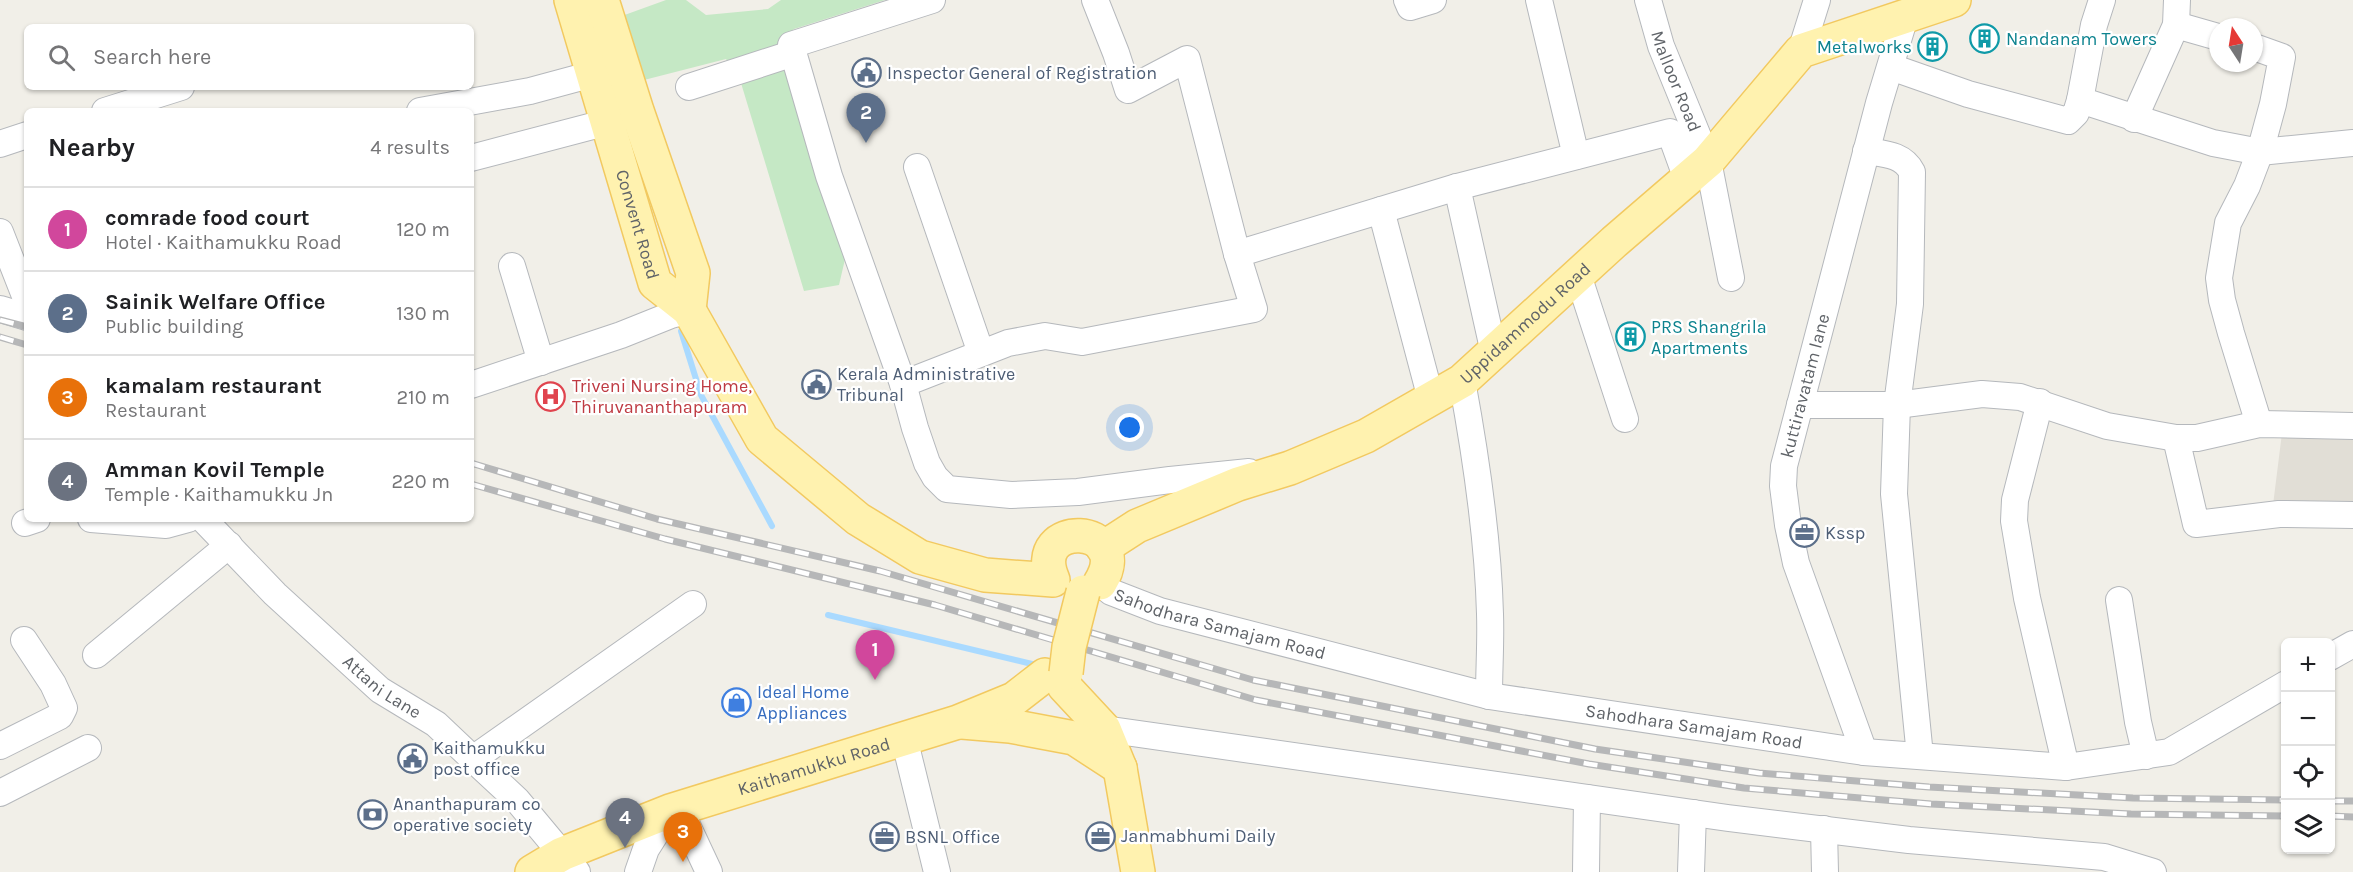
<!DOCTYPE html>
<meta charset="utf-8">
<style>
:root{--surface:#fff;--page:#f6f6f6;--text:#202124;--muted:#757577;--line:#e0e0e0;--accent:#d93025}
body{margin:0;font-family:Karla,sans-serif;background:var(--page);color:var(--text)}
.controls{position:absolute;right:18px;bottom:18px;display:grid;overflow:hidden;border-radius:9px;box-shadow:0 2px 4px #0004}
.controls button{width:54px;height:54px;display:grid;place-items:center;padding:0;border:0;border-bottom:2px solid var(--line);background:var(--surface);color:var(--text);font:30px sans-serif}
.compass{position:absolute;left:2209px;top:18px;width:54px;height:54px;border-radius:50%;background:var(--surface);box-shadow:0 2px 4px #0004;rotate:348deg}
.you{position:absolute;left:1130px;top:428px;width:21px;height:21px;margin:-15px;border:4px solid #fff;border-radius:50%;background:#1a73e8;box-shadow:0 0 0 9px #1a73e833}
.badge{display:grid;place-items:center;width:39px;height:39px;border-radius:50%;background:var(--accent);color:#fff;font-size:20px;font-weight:700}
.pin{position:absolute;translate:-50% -50px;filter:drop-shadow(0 2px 3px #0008)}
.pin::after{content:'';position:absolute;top:32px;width:21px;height:18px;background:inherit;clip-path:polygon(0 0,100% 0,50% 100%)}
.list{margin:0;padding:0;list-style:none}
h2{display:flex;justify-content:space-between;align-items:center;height:78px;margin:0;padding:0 24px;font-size:26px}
h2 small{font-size:20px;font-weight:400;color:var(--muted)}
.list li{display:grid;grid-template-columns:39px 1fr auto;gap:18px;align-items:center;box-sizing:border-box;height:84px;padding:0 24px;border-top:2px solid var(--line)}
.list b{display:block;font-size:22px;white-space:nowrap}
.list p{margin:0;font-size:20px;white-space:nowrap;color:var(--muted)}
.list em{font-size:20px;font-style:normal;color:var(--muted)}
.icon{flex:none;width:33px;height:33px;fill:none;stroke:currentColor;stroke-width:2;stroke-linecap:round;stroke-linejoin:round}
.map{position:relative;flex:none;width:2353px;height:872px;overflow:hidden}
.search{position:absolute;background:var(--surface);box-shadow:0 2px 4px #0004;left:24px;top:24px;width:450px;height:66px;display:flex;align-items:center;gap:15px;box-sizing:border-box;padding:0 21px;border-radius:9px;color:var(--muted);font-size:22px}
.panel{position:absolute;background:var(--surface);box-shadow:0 2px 4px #0004;left:24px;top:108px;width:450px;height:414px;border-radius:9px}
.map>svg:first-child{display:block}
.education{fill:#e1ded6}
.green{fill:#c5e8c5}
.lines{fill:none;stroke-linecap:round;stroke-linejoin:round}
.stream{stroke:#aadaff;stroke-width:6}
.minor-casing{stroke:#b5b8bc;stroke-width:28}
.major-casing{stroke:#f2c960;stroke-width:36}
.minor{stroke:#fff;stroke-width:26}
.major{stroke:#fff2af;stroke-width:33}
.rail-casing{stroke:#b6b7b8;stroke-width:7}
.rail{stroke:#fff;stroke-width:4.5;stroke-dasharray:14;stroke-linecap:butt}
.major-bridge-casing{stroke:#f2c960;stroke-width:36;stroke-linecap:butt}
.major-bridge{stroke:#fff2af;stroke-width:33}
.labels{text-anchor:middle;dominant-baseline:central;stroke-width:4.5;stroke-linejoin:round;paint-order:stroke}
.culture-label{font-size:18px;fill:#0d838f;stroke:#fff;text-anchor:start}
.service-label{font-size:18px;fill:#4e5e75;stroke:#fff;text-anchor:start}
.street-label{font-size:18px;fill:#5f6368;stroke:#fff}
.health-label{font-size:18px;fill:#be3a42;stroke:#fff;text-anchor:start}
.shop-label{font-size:18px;fill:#366cbe;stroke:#fff;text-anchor:start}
</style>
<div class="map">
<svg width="2353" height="872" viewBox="0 0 2353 872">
<rect width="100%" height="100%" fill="#f1efe8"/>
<path class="education" d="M2353,431v72l-80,2 9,-72z"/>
<path class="green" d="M666,0h20l20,15 62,-6 13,-9h104l-91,29 -16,13 68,213 -7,30 -35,6 -63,-208 -15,-24 -82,21 -25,-63z"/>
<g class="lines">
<g class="stream">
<path d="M681,331l20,64 71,131"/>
<path d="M828,615l204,49"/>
</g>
<defs>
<g id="minor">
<path d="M932,0l-141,45 38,131 74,208 12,44 12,35 8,14 12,12 64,6 67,-3 92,-12 79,-8"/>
<path d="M1407,0l3,7 23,-7"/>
<path d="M1539,0l37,156"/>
<path id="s1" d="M1648,0l13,46 47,115 23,117"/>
<path d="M2176,25l42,12"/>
<path d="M2254,47l28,10 -9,47 -13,48 -13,34 -19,37 -9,55 3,22 9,33 28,91"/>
<path d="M1801,51l16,-51"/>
<path d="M1891,67l77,27 100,27 8,-8 4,-13 14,-75 8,-25"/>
<path d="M689,87l105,-34"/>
<path d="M2080,100l133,43 47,9 93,-9"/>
<path d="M105,111l76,-24"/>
<path d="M420,111l110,-20 63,-17"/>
<path d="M2134,119l42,-94 1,-25"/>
<path d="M0,144l27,-9"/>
<path d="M1866,151c18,3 37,3 46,21l-2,132 -13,101 -3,89 26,262"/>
<path d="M471,158l137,-36"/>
<path d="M917,167l64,186"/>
<path d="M1457,187l37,166"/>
<path d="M1381,210l50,189"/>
<path d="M0,232l27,69"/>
<path d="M1237,254l220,-67 213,-55 17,47"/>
<path d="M512,266l29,96"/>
<path d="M1578,275l47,144"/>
<path d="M0,309l27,8"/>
<path d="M1462,381c14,76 26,155 28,233 1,27 -1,55 -1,82"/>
<path d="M903,384l105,-41 37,-7 37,6 172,-33 -17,-55 -50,-195 -59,31 -12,-37 -21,-53"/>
<path d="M471,385l150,-50 50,-20 18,-5"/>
<path d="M2040,402l-25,98 -1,21 13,77 39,169"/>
<path d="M1800,405h97l85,-11 38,3 87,29 69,12h21l62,-14 94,2"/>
<path d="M2176,438l20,86 83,-10 74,1"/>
<path d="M91,519l75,6 22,-6"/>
<path id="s2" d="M203,519l72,75 105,96 56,34 38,36 43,40 60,72"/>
<path d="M25,523l12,-4"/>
<path id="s3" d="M1086,591l14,-8 11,9 49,19 329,85 375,56 202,15 103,-15 117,-68"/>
<path d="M2119,600l19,122 8,34"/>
<path d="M96,655l133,-110"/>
<path d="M2330,657l23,-13"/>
<path d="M1089,734l15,-5 624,89 181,22 195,17 49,15"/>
<path d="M904,738l33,134"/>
<path d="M0,746l60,-30 4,-8 -11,-24 -29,-44"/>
<path id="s4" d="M1864,752l-68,-189 -8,-38 -5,-39 1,-20 16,-61 79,-302 26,-86"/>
<path d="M473,759l220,-155"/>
<path d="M0,793l88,-45"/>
<path d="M679,808l30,64"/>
<path d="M1824,829l1,43"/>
<path d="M638,872l8,-23 24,-38"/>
<path d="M1586,872l1,-74"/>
<path d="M1691,872l2,-59"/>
</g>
<g id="major">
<path id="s5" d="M571,0l84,283 34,27 73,129 96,80 62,38 65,18 68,5c-27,-62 83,-57 47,3"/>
<path d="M602,0l35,111 56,162 -4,37"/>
<path id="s6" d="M1103,548l34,-22 101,-42 52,-16 76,-32 96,-55 152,-139 94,-81 93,-110 153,-51"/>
<path d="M1064,686l40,43 16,39 18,104"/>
<path d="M962,722l48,4 64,12 46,30"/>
<path id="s7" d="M532,872l30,-18 108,-43 288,-89 56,-23 31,-24"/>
</g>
</defs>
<use href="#minor" class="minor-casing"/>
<use href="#major" class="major-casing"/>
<use href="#minor" class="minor"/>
<use href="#major" class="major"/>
<defs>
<g id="rail">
<path d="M0,320l27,7"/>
<path d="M0,337l27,8"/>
<path d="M471,463l186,56 223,52 373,109 342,69 164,24 170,14 204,11 153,2"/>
<path d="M471,484l194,55 270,66 321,95 333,64 155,24 187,16 200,10 155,2"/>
<path d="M2330,801h23"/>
<path d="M2330,816l23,1"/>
</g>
</defs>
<use href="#rail" class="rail-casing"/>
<use href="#rail" class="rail"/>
<defs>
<path id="major-bridge" d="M1066,673l3,-26 14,-55"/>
</defs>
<use href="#major-bridge" class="major-bridge-casing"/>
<use href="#major-bridge" class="major-bridge"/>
</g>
<defs>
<symbol id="building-ring" viewBox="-11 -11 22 22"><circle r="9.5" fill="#fff" stroke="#0f9aa8" stroke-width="1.5"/><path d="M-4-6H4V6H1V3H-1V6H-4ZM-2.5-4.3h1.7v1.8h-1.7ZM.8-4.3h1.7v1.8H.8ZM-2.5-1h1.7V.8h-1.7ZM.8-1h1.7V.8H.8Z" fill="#0f9aa8"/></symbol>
<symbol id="civic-ring" viewBox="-11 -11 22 22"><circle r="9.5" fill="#fff" stroke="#5c6f8a" stroke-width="1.5"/><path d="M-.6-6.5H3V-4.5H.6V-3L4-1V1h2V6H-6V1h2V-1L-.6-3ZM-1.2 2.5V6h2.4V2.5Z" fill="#5c6f8a"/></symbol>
<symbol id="hospital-ring" viewBox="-11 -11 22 22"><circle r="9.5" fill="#fff" stroke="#e0444e" stroke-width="1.5"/><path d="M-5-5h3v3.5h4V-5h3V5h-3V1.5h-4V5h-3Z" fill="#e0444e"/></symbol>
<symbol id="office-ring" viewBox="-11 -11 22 22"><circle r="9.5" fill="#fff" stroke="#5c6f8a" stroke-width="1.5"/><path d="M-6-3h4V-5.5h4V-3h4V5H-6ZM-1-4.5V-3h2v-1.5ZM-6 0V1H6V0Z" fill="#5c6f8a"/></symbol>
<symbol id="shop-ring" viewBox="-11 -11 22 22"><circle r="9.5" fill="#fff" stroke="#3f7fe0" stroke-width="1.5"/><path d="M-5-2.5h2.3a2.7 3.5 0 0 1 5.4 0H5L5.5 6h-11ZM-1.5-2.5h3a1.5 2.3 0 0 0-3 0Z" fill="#3f7fe0"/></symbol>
<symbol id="bank-ring" viewBox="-11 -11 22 22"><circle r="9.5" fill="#fff" stroke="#5c6f8a" stroke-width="1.5"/><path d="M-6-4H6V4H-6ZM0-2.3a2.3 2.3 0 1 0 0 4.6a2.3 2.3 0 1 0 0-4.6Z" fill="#5c6f8a"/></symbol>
</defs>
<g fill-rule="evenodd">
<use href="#building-ring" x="1968" y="22" width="33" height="33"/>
<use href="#building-ring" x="1916" y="30" width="33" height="33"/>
<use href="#civic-ring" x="850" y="56" width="33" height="33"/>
<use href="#building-ring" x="1614" y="320" width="33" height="33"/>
<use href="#civic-ring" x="800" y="368" width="33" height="33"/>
<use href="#hospital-ring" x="534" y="380" width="33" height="33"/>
<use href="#office-ring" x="1788" y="516" width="33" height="33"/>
<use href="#shop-ring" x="720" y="686" width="33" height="33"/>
<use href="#civic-ring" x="396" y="742" width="33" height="33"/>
<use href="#bank-ring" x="356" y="798" width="33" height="33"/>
<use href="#office-ring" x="1084" y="820" width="33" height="33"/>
<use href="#office-ring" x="868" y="820" width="33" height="33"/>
</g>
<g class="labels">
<g class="culture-label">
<text x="2006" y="39">Nandanam Towers</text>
<text x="1912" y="47" text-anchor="end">Metalworks</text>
<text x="1651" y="327">PRS Shangrila<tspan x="1651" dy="21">Apartments</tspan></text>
</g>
<g class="service-label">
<text x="887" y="73">Inspector General of Registration</text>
<text x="837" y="374">Kerala Administrative<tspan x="837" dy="21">Tribunal</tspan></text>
<text x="1825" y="533">Kssp</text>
<text x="433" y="748">Kaithamukku<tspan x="433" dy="21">post office</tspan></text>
<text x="393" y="804">Ananthapuram co<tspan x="393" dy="21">operative society</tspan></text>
<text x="1121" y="836">Janmabhumi Daily</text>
<text x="905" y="837">BSNL Office</text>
</g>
<g class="street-label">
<text stroke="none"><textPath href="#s1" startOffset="86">Malloor Road</textPath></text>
<text stroke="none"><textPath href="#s5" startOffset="234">Convent Road</textPath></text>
<text stroke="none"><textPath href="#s6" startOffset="483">Uppidammodu Road</textPath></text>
<text stroke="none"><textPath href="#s4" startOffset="382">kuttiravatam lane</textPath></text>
<text stroke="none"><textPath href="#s3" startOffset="144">Sahodhara Samajam Road</textPath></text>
<text stroke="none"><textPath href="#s2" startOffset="246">Attani Lane</textPath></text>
<text stroke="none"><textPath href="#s3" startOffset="630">Sahodhara Samajam Road</textPath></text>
<text stroke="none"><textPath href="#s7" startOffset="302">Kaithamukku Road</textPath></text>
</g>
<g class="health-label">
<text x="572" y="386">Triveni Nursing Home,<tspan x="572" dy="21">Thiruvananthapuram</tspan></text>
</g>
<g class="shop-label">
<text x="757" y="692">Ideal Home<tspan x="757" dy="21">Appliances</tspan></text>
</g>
</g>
</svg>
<div class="controls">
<button>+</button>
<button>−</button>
<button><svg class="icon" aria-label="locate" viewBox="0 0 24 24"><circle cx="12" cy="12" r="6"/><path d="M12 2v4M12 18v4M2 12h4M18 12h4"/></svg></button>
<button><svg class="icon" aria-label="layers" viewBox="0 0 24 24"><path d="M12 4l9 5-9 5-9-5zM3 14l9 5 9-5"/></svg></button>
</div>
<svg class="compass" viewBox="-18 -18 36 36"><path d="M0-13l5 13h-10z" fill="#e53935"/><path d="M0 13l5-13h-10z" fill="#757577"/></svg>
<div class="you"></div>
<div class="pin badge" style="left:875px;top:680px;background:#d1479c">1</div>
<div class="pin badge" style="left:866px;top:143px;background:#5c6f8a">2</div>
<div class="pin badge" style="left:683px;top:862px;background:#e8710a">3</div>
<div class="pin badge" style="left:625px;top:848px;background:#6b7280">4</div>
<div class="search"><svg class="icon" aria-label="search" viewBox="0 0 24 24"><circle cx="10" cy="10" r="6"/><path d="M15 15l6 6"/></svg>Search here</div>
<section class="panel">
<h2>Nearby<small>4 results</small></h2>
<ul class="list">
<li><span class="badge" style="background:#d1479c">1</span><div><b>comrade food court</b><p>Hotel · Kaithamukku Road</p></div><em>120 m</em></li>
<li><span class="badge" style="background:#5c6f8a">2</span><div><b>Sainik Welfare Office</b><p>Public building</p></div><em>130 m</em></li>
<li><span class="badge" style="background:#e8710a">3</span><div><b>kamalam restaurant</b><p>Restaurant</p></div><em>210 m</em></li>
<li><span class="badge" style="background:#6b7280">4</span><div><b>Amman Kovil Temple</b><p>Temple · Kaithamukku Jn</p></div><em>220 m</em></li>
</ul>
</section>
</div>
